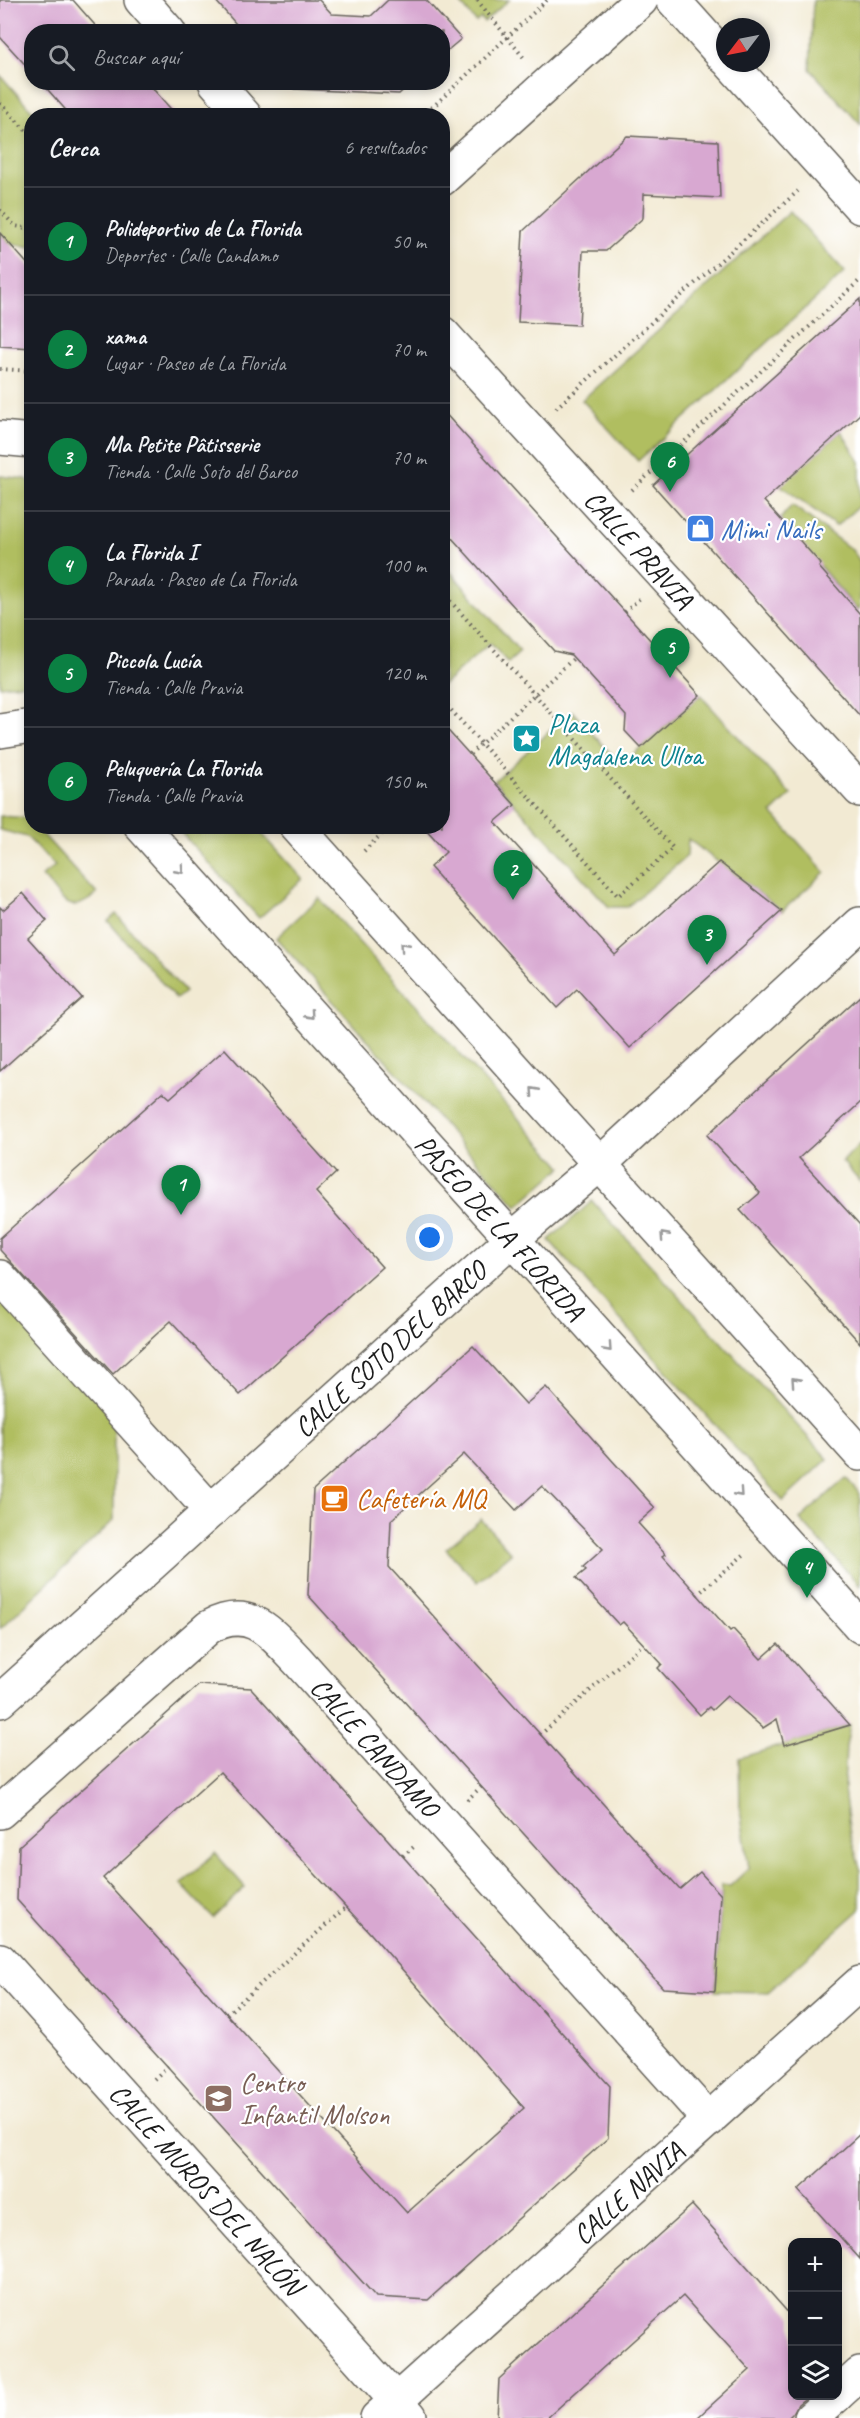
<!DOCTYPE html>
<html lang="es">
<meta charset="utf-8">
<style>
:root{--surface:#171b24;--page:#20242c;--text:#f1f3f6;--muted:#9ea1a6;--line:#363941;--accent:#0b8043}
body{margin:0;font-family:Caveat,sans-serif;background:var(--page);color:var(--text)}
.controls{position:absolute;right:18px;bottom:18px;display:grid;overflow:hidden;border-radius:12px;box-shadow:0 3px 9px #0003}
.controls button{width:54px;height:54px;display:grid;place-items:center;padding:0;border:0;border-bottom:2px solid var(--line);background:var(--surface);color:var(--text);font:30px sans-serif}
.compass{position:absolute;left:716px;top:18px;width:54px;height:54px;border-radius:50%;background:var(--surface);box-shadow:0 3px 9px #0003;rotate:238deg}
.you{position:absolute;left:430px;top:1238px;width:21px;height:21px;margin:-15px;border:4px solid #fff;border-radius:50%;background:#1a73e8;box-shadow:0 0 0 9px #1a73e833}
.badge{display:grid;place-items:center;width:39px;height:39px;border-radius:50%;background:var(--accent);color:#fff;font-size:20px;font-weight:700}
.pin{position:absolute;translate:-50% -50px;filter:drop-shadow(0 2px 3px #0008)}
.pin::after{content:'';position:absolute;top:32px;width:21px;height:18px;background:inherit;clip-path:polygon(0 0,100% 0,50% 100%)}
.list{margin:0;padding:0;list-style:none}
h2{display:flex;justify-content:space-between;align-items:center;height:78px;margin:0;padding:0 24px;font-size:26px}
h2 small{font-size:20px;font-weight:400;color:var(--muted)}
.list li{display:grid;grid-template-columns:39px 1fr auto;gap:18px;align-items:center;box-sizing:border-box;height:108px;padding:0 24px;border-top:2px solid var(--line)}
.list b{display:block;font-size:22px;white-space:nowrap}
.list p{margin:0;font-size:20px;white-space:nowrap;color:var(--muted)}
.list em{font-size:20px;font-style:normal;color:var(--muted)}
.icon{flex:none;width:33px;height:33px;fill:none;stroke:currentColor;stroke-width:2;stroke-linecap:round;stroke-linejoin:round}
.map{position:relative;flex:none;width:860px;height:2418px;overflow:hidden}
.search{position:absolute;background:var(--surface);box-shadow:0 3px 9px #0003;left:24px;top:24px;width:426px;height:66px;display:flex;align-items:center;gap:15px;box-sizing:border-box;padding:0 21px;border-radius:24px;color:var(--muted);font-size:22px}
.panel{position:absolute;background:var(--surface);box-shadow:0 3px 9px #0003;left:24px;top:108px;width:426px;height:726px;border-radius:24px}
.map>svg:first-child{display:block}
.green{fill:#b0be61;stroke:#666d3e;stroke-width:1.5}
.building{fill:#d8a8d1;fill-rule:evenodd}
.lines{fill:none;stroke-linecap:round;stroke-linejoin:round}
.minor-casing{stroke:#67645c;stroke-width:36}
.path{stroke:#67645c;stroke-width:4;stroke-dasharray:1.5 4.5;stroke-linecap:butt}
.minor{stroke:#fff;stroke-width:33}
.oneway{stroke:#999}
.labels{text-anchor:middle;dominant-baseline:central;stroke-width:4.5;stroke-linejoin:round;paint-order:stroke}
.shop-label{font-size:28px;fill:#366cbe;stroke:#fff;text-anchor:start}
.street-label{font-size:28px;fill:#1c1c1c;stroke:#fff}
.culture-label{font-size:28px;fill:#0d838f;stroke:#fff;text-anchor:start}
.food-label{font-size:28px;fill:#c56008;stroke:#fff;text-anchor:start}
.education-label{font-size:28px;fill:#785e54;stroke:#fff;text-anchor:start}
</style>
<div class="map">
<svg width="860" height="2418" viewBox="0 0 860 2418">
<rect width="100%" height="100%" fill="#fff"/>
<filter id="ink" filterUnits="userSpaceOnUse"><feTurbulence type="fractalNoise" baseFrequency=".0167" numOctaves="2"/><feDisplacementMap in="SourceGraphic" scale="12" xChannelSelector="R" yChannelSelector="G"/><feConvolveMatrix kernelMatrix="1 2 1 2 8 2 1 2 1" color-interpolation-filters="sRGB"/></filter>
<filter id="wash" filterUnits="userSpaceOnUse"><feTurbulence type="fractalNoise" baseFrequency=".008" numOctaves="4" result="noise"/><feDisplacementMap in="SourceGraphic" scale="24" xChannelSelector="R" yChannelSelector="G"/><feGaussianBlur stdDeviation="1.35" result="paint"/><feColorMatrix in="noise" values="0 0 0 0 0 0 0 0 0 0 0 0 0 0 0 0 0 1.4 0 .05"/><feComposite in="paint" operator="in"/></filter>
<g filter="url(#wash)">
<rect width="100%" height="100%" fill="#f2ead3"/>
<g class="green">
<path d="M458,0h51l-25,22 -3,-4 -5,4z"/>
<path d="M813,0h47v124l-50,-55z"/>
<path d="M0,75l36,40 -4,1 -1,131 -22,-4 -9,-9z"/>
<path d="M790,211l55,61 -207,189 -56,-61z"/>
<path d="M841,431l19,31v43l-24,21 -56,-41z"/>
<path d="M0,476l26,3 5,3 1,198 -10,4 -22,2z"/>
<path d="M792,505l60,45 8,11v47l-3,2 -77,-91z"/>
<path d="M443,563l77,89 -12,11 -18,-20 -47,42z"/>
<path d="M700,695l91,100 -19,18 53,59 -43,39 -94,-72 -1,17 -60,51h-18l-115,-126 78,-70 49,54z"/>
<path d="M0,816l29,2 3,8 4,1 61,67c-30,24 -34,5 -55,-18l13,-10 -28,-29 -27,-7z"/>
<path d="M176,827h80l47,52 -44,39z"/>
<path d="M319,898l243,269 -45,39 -241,-268z"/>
<path d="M116,914l69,78 -9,7 -68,-78z"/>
<path d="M860,1144v38l-18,-21z"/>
<path d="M592,1201l236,258 -45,42 -234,-261z"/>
<path d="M0,1277l114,128v115l-114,109z"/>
<path d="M846,1478l14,16v92l-60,-67z"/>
<path d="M481,1519l30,34 -34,29 -31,-33z"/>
<path d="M850,1725l-4,21 -2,43 6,46 10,33v42l-92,82 -53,-1 7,-106 8,1 19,-18 -9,-58 -1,-52z"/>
<path d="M215,1853l30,34 -32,31 -32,-34z"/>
</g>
<g id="blocks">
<g class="building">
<path d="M0,0h73l28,32h-69v40l-32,-35z"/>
<path d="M215,0h104l13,14 39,2 17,-16h38l35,39 -19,16v-23h-199z"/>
<path d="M41,82h106l30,34h-106z"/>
<path d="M288,82h124l-13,12 -105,-5z"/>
<path d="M627,136l91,5 2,57 -76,-4 -1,24 -37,33h-23l-4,74 -61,-3 5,-91z"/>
<path d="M0,233l32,36v79l-32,-2z"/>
<path d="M860,299v115l-96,87 57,63 -2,3 41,47v102l-207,-231z"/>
<path d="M442,410l258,285 -59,53 -16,-17 1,-15 -26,-29 -29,-32 -17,-4 -112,-124z"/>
<path d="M442,724l73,81 -20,17 120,133 104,-93 63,49 -152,137 -53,-59 -20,19 -127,-141 16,-15 -24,-26h20z"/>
<path d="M23,893l24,28 -19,17 54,60 -82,73v-164l3,3z"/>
<path d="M860,996v107l-61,55 61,67v118l-120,-133 20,-17 -53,-58z"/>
<path d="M225,1049l111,124 -20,19 66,75 -142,128 -69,-74 -58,53 -113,-124v-12l163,-146 7,6z"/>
<path d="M473,1346l53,58 20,-17 109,121 -17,15 28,31 -3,2 67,75 3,-2 28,30 17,-15 72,81 -66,20 -7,-26 -14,9 -36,-32 -15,14 -3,-3 -9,8 -42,-47 4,-4 -39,-42 -4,3 -43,-47 10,-8 -3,-3 20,-18 -61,-63 -26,24 -52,-56 -73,66 -2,47 291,322 20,-17 21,23 -6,96 -52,-3 -355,-393 5,-105z"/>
<path d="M199,1685l52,3 359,398 -2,52 -180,162 -52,-3 -359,-397 2,-54zM220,1772l151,162 153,174 -117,105 -304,-335z"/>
<path d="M860,2134v125l-62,-69z"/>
<path d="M692,2205l100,112v79h16l-10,8 -5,9 -5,5h-91l53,-48 -67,-74 -136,122h-50l2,-39z"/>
</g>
</g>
</g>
<g filter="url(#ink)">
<use href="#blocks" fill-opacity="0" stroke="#67645c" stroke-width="1.5"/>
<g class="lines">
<defs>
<g id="minor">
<path d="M141,0l28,32"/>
<path d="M673,0l52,58"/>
<path d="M730,63l130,144"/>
<path d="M215,82l30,34"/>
<path d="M442,179l199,-179"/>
<path d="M442,333l418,457"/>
<path d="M0,438l32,3"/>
<path d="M0,731l32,-5"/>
<path d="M141,826l719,800"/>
<path d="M296,826l564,628"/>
<path d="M0,1277l211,234"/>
<path d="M0,1701l511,-461 89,-76 260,-240"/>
<path d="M0,1812l209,-185c41,-22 61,5 88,33l412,460"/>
<path d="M0,1960l410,456"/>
<path d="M838,2394l22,-20"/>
<path d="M377,2418l483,-435"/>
<path d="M811,2418l25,-22"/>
</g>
</defs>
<use href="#minor" class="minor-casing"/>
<g class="path">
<path d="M477,0l47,58"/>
<path d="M0,103l32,34"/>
<path d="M423,116l124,-116"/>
<path d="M0,210l15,16 17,3"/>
<path d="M0,369l32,2"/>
<path d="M556,408l242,-217"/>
<path d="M632,490l228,-210"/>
<path d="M442,592l231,256 -55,48 -176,-196"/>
<path d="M625,612l15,-14"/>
<path d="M470,754l104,-96"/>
<path d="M364,851l26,-25"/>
<path d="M697,1595l50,-43"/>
<path d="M540,1735l103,-91"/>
<path d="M467,1800l14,-13"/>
<path d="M403,1856l13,-11"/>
<path d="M227,2014l119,-107"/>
<path d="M154,2079l14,-13"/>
</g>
<use href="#minor" class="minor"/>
</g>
<defs><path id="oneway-chevron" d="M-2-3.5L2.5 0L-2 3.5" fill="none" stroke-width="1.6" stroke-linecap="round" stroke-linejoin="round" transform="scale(1.5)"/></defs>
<g class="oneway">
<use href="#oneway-chevron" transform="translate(180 870) rotate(48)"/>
<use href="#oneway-chevron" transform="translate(404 946) rotate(-132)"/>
<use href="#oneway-chevron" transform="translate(310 1015) rotate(48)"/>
<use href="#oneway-chevron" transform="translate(534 1091) rotate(-132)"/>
<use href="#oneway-chevron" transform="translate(664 1236) rotate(-132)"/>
<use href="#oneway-chevron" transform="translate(608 1348) rotate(48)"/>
<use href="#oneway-chevron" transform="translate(795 1381) rotate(-132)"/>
<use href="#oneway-chevron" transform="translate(739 1493) rotate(48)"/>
</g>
</g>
<defs>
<symbol id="shop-square" viewBox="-11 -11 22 22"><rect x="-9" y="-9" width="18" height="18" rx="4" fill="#3f7fe0" stroke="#fff"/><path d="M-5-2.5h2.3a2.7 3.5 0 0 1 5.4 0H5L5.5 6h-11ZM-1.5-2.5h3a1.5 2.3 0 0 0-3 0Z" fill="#fff"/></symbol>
<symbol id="sight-square" viewBox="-11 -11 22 22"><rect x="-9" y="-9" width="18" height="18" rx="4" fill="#0f9aa8" stroke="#fff"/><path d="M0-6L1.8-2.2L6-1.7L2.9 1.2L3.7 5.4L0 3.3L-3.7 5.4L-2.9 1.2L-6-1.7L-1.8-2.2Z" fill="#fff"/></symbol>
<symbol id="cafe-square" viewBox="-11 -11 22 22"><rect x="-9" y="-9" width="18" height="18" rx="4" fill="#e8710a" stroke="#fff"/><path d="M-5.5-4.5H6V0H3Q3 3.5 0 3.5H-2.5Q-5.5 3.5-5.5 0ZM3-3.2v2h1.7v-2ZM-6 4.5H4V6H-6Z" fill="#fff"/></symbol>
<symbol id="school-square" viewBox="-11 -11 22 22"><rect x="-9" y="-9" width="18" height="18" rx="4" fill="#8d6e63" stroke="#fff"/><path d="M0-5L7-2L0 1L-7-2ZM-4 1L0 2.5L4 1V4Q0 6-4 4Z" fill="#fff"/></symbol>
</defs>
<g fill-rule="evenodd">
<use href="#shop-square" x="684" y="512" width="33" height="33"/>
<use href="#sight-square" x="510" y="722" width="33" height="33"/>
<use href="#cafe-square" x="318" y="1482" width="33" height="33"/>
<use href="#school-square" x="202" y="2082" width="33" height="33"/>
</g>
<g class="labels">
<g class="shop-label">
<text x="721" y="529">Mimi Nails</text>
</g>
<g class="street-label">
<text transform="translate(639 549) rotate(48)">CALLE PRAVIA</text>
<text transform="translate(500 1227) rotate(48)">PASEO DE LA FLORIDA</text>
<text transform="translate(390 1349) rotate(-42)">CALLE SOTO DEL BARCO</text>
<text transform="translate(375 1747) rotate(48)">CALLE CANDAMO</text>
<text transform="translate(206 2189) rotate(48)">CALLE MUROS DEL NALÓN</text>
<text transform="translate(628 2193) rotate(-42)">CALLE NAVIA</text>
</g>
<g class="culture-label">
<text x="548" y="723">Plaza<tspan x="548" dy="32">Magdalena Ulloa</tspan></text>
</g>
<g class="food-label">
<text x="356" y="1498">Cafetería MQ</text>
</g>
<g class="education-label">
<text x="240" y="2082">Centro<tspan x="240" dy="32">Infantil Molson</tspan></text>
</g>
</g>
</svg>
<div class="controls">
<button>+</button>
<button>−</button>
<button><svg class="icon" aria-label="layers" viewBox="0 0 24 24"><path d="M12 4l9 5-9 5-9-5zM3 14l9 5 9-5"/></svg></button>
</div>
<svg class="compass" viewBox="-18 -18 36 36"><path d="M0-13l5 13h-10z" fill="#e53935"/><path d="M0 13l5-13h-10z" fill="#9ea1a6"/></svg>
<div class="you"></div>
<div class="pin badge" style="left:181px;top:1215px">1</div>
<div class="pin badge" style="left:513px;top:900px">2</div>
<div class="pin badge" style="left:707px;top:965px">3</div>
<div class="pin badge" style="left:807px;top:1598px">4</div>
<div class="pin badge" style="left:670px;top:678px">5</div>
<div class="pin badge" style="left:670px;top:492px">6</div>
<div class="search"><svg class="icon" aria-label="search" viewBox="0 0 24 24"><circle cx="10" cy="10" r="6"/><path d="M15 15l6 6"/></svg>Buscar aquí</div>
<section class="panel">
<h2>Cerca<small>6 resultados</small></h2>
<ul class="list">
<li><span class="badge">1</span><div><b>Polideportivo de La Florida</b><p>Deportes · Calle Candamo</p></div><em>50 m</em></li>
<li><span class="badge">2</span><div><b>хата</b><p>Lugar · Paseo de La Florida</p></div><em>70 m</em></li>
<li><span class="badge">3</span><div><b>Ma Petite Pâtisserie</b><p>Tienda · Calle Soto del Barco</p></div><em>70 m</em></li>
<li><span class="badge">4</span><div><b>La Florida I</b><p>Parada · Paseo de La Florida</p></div><em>100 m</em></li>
<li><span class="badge">5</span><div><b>Piccola Lucía</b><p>Tienda · Calle Pravia</p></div><em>120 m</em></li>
<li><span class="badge">6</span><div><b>Peluquería La Florida</b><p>Tienda · Calle Pravia</p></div><em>150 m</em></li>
</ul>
</section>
</div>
